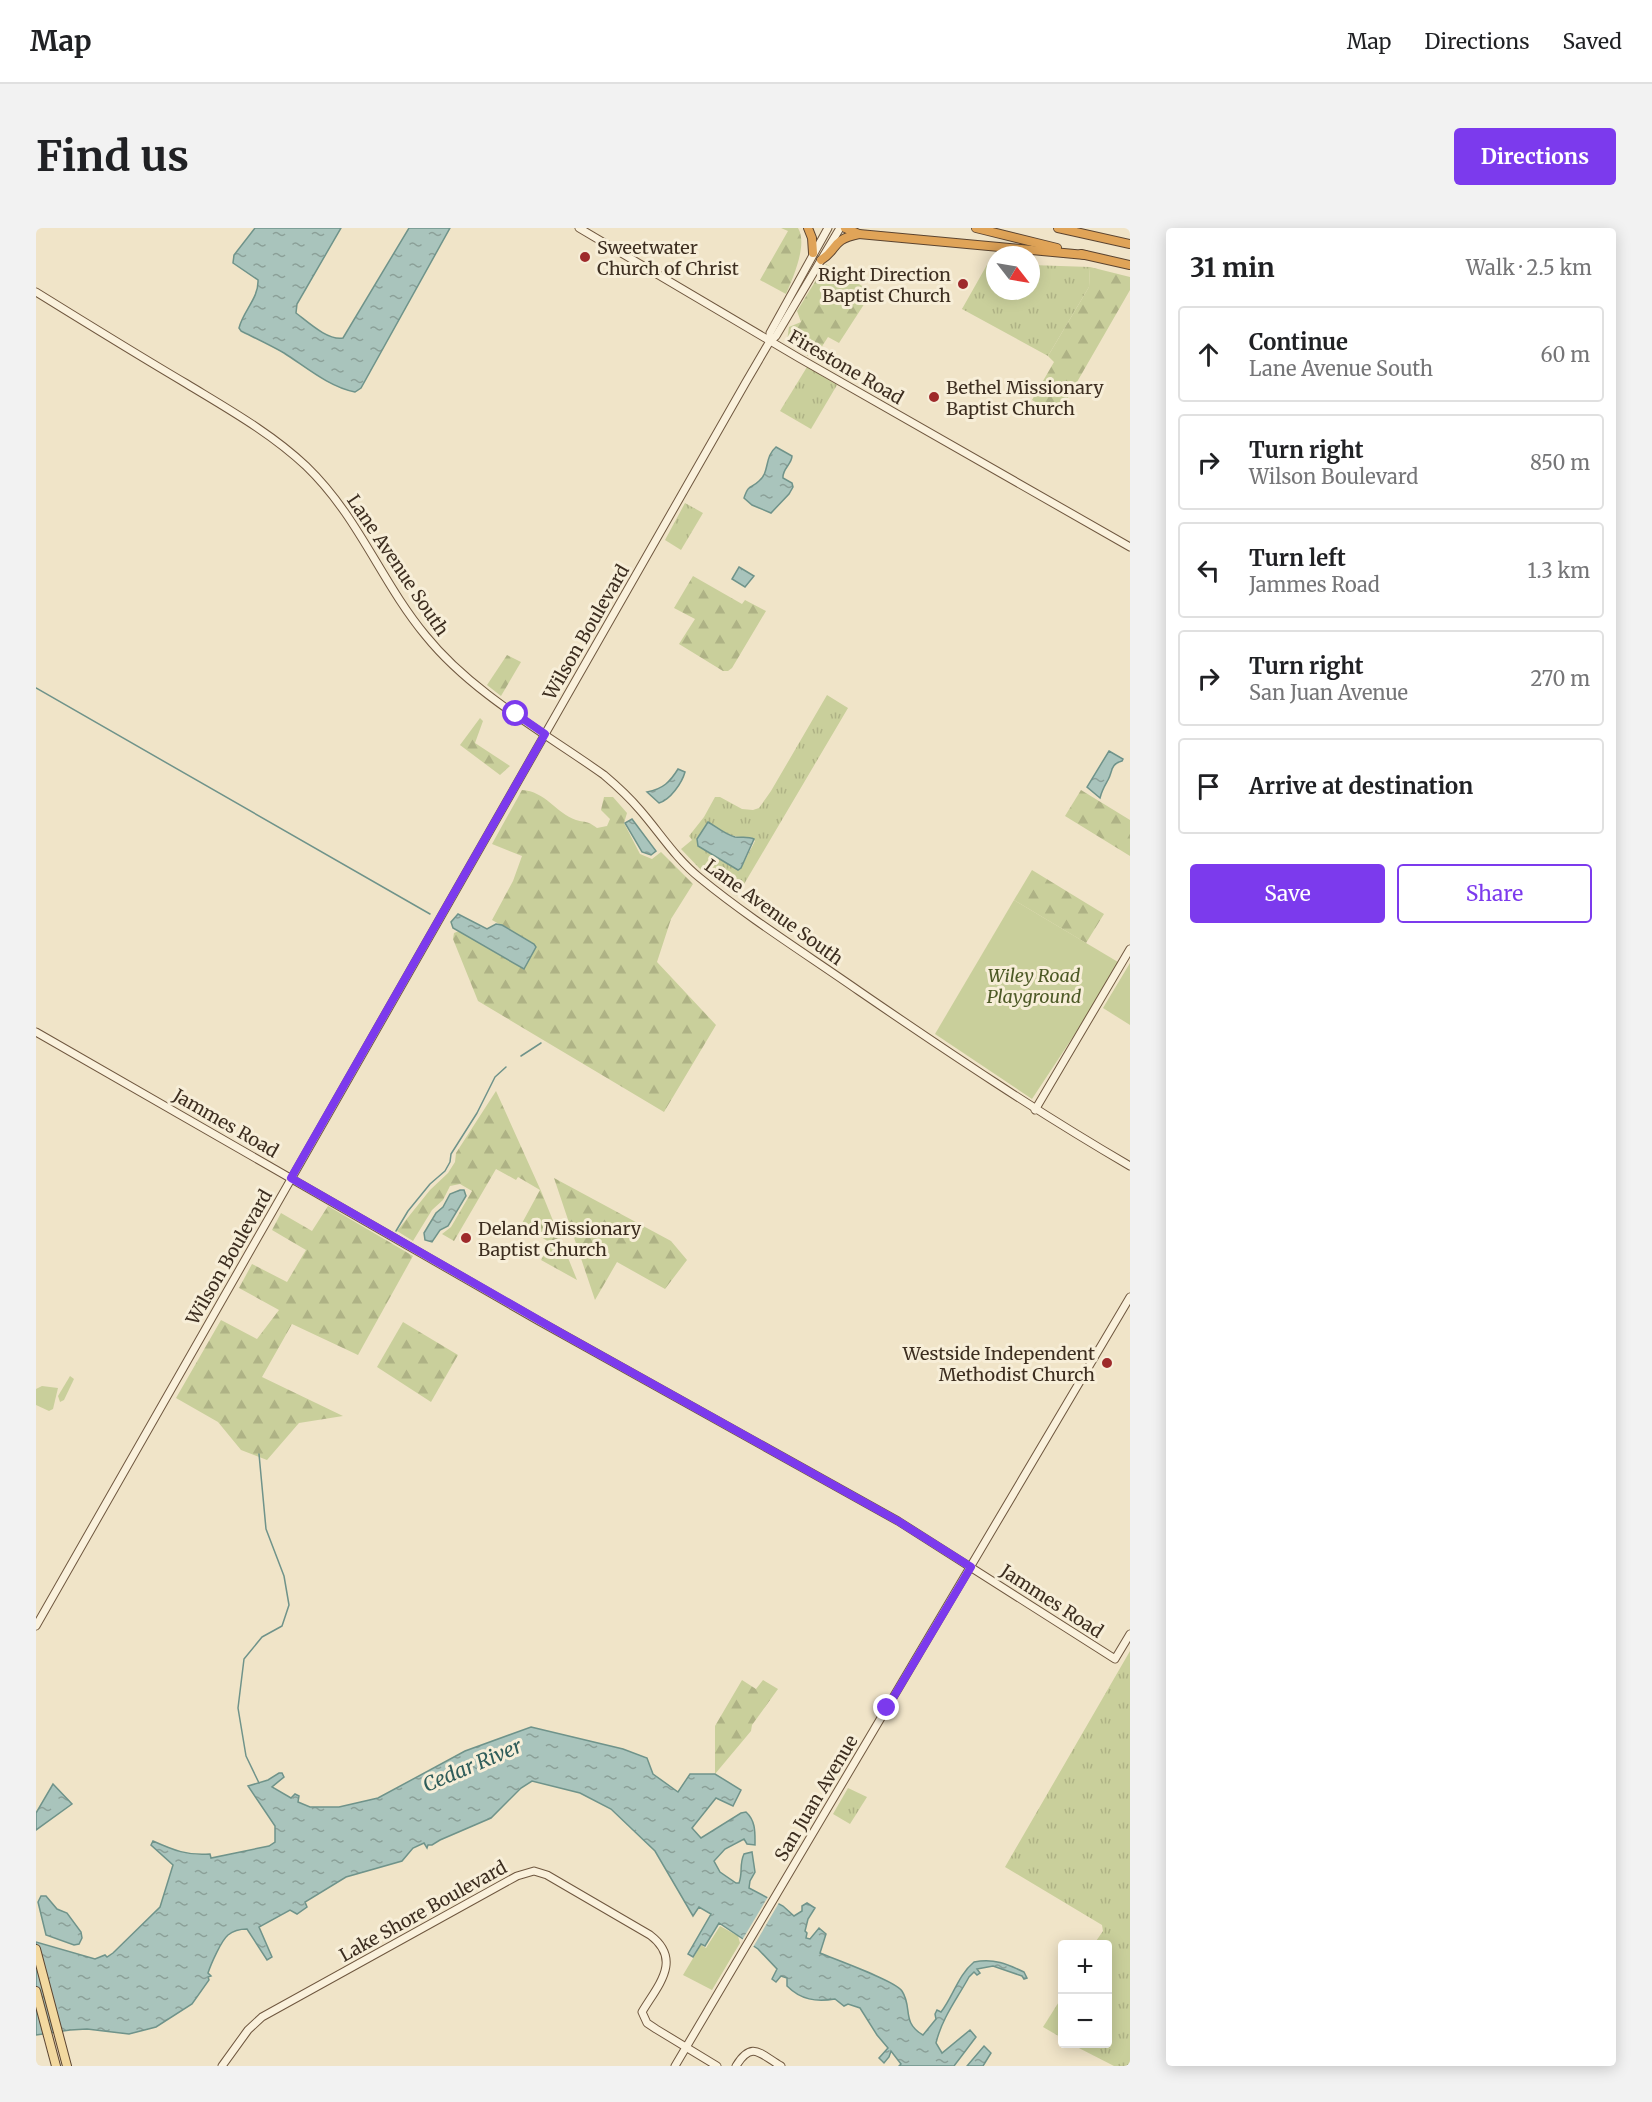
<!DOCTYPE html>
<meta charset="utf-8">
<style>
:root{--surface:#fff;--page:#f2f2f2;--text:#202124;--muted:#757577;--line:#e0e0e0;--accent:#7c3aed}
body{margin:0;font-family:Merriweather,serif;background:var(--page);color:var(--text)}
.controls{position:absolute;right:18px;bottom:18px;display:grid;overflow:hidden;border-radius:6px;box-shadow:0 3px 15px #0003}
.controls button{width:54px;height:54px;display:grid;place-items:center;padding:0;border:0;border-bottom:2px solid var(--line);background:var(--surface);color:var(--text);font:30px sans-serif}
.compass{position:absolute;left:950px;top:18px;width:54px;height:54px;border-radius:50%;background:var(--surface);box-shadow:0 3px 15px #0003;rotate:121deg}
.stop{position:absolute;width:18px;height:18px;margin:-14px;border:4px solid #7c3aed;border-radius:50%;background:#fff}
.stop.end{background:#7c3aed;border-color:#fff;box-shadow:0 2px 6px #0008}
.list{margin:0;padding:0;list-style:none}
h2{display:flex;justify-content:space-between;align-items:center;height:78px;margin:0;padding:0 24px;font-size:26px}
h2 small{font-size:20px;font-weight:400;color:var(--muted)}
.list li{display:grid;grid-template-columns:39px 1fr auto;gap:18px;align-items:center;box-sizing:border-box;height:96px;margin:0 12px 12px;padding:0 12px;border:2px solid var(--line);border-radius:6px}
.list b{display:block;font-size:22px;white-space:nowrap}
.list p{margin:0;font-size:20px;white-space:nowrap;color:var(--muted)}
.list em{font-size:20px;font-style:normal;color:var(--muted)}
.actions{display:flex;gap:12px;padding:18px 24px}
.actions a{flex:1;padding:14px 0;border:2px solid var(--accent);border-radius:6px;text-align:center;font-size:21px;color:var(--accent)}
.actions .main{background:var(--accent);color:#fff}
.icon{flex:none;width:33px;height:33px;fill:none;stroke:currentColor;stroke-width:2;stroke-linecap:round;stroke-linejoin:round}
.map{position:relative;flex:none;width:1094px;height:1838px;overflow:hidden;border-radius:6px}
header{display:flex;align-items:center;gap:36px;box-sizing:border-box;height:84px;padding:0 30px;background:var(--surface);border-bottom:2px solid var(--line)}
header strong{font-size:28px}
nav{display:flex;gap:33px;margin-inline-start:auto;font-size:21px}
.intro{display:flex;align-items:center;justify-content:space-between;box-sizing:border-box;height:144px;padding:0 36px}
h1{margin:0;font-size:42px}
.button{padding:15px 27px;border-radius:6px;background:var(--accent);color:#fff;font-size:21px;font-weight:700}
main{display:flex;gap:36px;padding:0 36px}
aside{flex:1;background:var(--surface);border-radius:6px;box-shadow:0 3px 15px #0003}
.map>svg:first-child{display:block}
.grass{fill:url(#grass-tufts);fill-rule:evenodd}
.forest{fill:url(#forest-firs)}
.park{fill:#c9cf9b}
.water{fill:url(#water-ripples);stroke:#6f938a;stroke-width:1.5}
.pier{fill:#f0e4c8}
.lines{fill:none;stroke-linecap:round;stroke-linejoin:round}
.stream{stroke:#6f938a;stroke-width:1.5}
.secondary-casing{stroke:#6f573f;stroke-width:9}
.primary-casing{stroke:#5b4430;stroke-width:10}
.highway-casing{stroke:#5b4430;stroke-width:10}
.secondary{stroke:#faf1dc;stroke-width:7}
.primary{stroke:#f3d9a0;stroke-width:8}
.highway{stroke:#e0a458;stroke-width:8}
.route{stroke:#7c3aed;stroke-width:8}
.poi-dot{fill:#9e2a2b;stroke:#f7eed8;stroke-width:2}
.labels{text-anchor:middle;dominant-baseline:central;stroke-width:6;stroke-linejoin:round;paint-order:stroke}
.poi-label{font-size:18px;fill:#3d2e20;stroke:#f7eed8;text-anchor:start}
.street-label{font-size:18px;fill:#3d2e20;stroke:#f7eed8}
.park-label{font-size:18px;font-style:italic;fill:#4d5a26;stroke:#f7eed8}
.water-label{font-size:20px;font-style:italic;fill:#2f5d5a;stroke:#f7eed8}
</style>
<header>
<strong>Map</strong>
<nav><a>Map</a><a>Directions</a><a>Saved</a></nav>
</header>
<div class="intro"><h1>Find us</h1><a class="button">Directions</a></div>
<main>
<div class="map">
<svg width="1094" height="1838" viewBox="0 0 1094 1838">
<defs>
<pattern id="grass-tufts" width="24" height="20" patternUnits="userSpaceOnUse" patternTransform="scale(1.5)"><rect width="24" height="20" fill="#c9cf9b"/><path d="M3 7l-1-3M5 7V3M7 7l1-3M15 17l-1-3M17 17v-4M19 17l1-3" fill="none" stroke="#aeb285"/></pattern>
<pattern id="forest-firs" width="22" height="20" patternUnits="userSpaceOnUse" patternTransform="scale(1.5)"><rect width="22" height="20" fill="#c9cf9b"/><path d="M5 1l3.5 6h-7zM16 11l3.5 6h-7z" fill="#aeb285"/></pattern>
<pattern id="water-ripples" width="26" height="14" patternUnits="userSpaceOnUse" patternTransform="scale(1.5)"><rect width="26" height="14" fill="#a9c4bc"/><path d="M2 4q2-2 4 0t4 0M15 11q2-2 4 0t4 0" fill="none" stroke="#8ba098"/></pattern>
</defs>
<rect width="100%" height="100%" fill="#f0e4c8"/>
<g class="grass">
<path d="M952,35h7v28h36v-26l59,2 -1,20 -41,69 -86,-47z"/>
<path d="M771,139l30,18 -26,44 -31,-18z"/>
<path d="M649,275l18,10 -22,37 -16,-10z"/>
<path d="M791,467l21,13 -111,188 -36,-26 -20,-21 11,-9 -3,-4 15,-19 11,-20h5l22,12 11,1 6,-2 12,-17zM677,597c12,9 22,13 38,12l4,4 -14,27z"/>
<path d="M1094,1423v415h-16l-43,-22h37v-100h-14l9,-13 -1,-6 -97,-58z"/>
<path d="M812,1560l19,9 -17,27 -17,-10z"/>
<path d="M1026,1769v41l-19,-11z"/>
</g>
<g class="forest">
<path d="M745,0h17c10,16 -5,50 -12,66l-26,-14 28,-49z"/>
<path d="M790,36l46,28 -33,51 -11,-6 -7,11 -4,-2 -9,10 -21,-15 2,-14 12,-5 -4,-11z"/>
<path d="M1054,39l40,10v13l-72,125 -26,-15 22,-38 -6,-6 41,-69z"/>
<path d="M657,348l49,28 3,-4 21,11 -34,57 -4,3h-5l-44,-27 16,-25 -21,-11z"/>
<path d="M471,427l14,7 -20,34 -14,-11z"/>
<path d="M444,490l3,3 -8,22 35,23 -10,9 -40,-30z"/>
<path d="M486,562c23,1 34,23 54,30 11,3 10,0 21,8l10,-2 3,-7 -9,-9 3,-13h9l14,16 -3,10 16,31 12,5 9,-7 32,32 -22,35 -14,43 59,63 -52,87 -186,-111 -25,-62 1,-6 5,-2 65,38 10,-25 -42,-24 21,-39 9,-25 -30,-12z"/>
<path d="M1045,562l49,30v36l-65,-40z"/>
<path d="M996,642l72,44 -18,29 -72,-43z"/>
<path d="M460,863l45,100 36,89 -36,-20 10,-17 -30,-18 19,-35 -22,-13 -2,3 -20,-11 -42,72 -12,-7 9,-7 21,-36 -12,-7 -10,2 -7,14 -11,10 -19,31 -16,-10 33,-41 18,-17 7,-11 1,-9z"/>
<path d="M518,950l117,63 16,19 -22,29 -48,-27 -22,38z"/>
<path d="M292,978l85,50 -55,99 -66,-31 -30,53 81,39 -44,7 -32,37 -26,-10 -23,-28 -42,-24 45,-78 36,19 22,-29 -40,-22 13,-24 35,18 19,-32 -34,-20 9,-17 31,18z"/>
<path d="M367,1094l55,33 -27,47 -54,-35z"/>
<path d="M706,1452l14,9 7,-9 15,9 -26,36 -1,6 -36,43v-48z"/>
</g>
<g class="park">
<path d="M978,672l104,62 -26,46 -60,91 -97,-65z"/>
<path d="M1094,735v62l-27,-17z"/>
<path d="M34,1148l4,3 -10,21 -4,2 -2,-6z"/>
<path d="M6,1158l16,2 -5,21 -4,2 -13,-6v-16z"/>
<path d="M684,1698l18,10 2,7 -28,47 -29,-15 18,-30 5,3z"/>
</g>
<g class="water">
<path d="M219,0h86l-44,76 -1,9c12,9 32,28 47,25l66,-110h41l-89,160 -6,4c-26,-5 -49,-25 -71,-39 -14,-8 -29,-15 -43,-22l-2,-3c4,-17 20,-30 19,-48l-25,-17 1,-8z"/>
<path d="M740,219l16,9c0,8 -10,13 -9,22l9,5 1,4 -4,7 -18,19 -19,-8 -8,-7c5,-15 7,-9 15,-17 11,-9 5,-24 17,-34z"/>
<path d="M703,339l15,9 -9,11 -13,-8z"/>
<path d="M1073,523l14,8 -1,2c-12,3 -9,10 -14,19 -4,7 -6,10 -8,18l-13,-11z"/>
<path d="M642,541l7,3c-3,11 -15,28 -26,31l-12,-11c16,-3 23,-10 31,-23z"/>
<path d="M596,591l24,32 -5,4 -9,-3 -17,-29z"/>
<path d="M672,594c9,5 16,12 27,15 6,1 13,-1 19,2l-13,29 -3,2 -40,-24 -1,-7z"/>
<path d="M422,686l29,15 9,-5 6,1 32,19 2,3 -12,22 -71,-41 -2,-6z"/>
<path d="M424,962h4l2,6 -18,30 -8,4 -8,12 -7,-2 -1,-7 12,-20 7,-6 7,-13z"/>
<path d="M495,1499l92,22 24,9 6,16 25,18 12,-18h25l26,16 -8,16 -17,-8 -24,30 9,10 40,-25 5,-1c10,9 9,21 9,33l-8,-1 -3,-5 -19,10 -11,12 6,11 16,11h3c4,-10 0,-19 5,-29l8,-2 3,20 -5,9 -1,7 34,18 11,10 8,-5v-5l5,-3 8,5 -7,11 -3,12 2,2 -1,5 4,1 9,-11 7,6 -6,19c14,6 76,28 82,38 11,17 -1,31 21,44l13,-16 -1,-5 2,-4 4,2c12,-15 17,-37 33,-50 20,-4 33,2 50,10l3,6 -3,1 -2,-3 -29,-10 -16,3 3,4 -3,2 -3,-3 -5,5c-12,22 -27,41 -33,66l6,10 28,-23 6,7 -22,29h-55l2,-2 -10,-13 -2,6 -5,6 -5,-5 9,-10 -11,-13 -17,-27 -12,-4 -4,2 -9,-7c-19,3 -34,1 -48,-13v-8l-6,-2 -5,6 -4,-3 5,-10 -19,-20 -39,-26 -14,23 -4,-2 -8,13 -5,-3 23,-40 -12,-7 -6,9 -38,-65 -44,-42 -31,-16 -48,-12 -11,7 -30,30 -51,22 -8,5h-4l-1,3 -3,-5 -11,5 -11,13 -56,16 -41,25 2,5 -10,7 -7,-4 -31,17 13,30 -5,3 -20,-31c-6,0 -14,2 -19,6 -7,6 -17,29 -20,38l3,3 -3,1 1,3 -17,24 -36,23 -27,7 -42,-5 -17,1 -34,5v-93l59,17 10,-4 2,2 6,-4 47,-46 13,-42 -22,-20 2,-4c20,9 35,15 57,13l1,4 58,-12 6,-4v-16l-27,-40 20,-6 11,-7h3l2,4 -12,10 19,11 4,-4 4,2 -1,6 12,5h29l39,-9 87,-47z"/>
<path d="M17,1556l19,20 -36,26v-17z"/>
<path d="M5,1668h5l11,13 10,4 14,19 1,6 -3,6 -5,1 -28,-10 -8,-33z"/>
<path d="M948,1818l7,7 -8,13h-16z"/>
</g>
<path class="pier" d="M733,1667l11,6 -28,48 -11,-7z"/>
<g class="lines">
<g class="stream">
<path d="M0,460l394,226"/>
<path d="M485,828l20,-13"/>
<path d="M360,1003l12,-20 22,-27 15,-13 5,-9 1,-8 26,-41 18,-36 11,-10"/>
<path d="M223,1226l7,75 18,47 5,29 -7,21 -20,11 -18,22 -6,49 8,48 13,27"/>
</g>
<defs>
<g id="secondary">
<path d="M543,0l220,130 331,189"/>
<path d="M0,64c50,31 100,62 151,92 41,25 84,49 119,82 53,51 75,116 120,170 46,57 119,97 178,139 13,11 25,22 36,35 20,23 36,49 60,68 50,41 106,76 159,113 89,61 178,121 271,175"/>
<path d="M734,113v-8l58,-105"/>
<path d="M0,804l503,289 359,200 217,138 15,-25"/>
<path d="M999,882l95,-161"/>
<path d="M0,1398l710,-1244 24,-41 6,-5 64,-108"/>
<path d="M186,1838l26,-36 14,-13 255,-141 17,-5 13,4 103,60c33,25 8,50 -8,77l5,11 9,6 61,37"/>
<path d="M639,1838l455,-769"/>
<path d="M700,1838c16,-26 24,-12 45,0"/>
</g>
<g id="primary">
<path d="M0,1721l31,117"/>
<path d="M0,1763l20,75"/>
</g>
<g id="highway">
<path d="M772,0l4,10 1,15"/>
<path d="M809,0l14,6 226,21"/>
<path d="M940,0l81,20"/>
<path d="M1022,0l72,16"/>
<path d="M1045,26l49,11"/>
<path d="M785,32c18,-11 9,-20 38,-26"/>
</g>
</defs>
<use href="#secondary" class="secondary-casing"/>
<use href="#primary" class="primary-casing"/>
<use href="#highway" class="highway-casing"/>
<use href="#secondary" class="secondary"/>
<use href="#primary" class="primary"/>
<use href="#highway" class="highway"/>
</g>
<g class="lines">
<path class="route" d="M480,486l29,20 -254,444 272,156 335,187 73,46 -84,141"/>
</g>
<g class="poi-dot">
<circle cx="549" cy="29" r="6"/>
<circle cx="927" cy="56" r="6"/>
<circle cx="898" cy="169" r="6"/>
<circle cx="430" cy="1010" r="6"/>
<circle cx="1071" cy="1135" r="6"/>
</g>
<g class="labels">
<g class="poi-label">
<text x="561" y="19">Sweetwater<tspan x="561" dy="21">Church of Christ</tspan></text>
<text x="915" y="46" text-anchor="end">Right Direction<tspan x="915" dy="21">Baptist Church</tspan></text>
<text x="910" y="159">Bethel Missionary<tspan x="910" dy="21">Baptist Church</tspan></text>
<text x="442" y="1000">Deland Missionary<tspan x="442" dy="21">Baptist Church</tspan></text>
<text x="1059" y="1125" text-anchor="end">Westside Independent<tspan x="1059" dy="21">Methodist Church</tspan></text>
</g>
<g class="street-label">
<text transform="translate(810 139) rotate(30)">Firestone Road</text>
<text transform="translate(362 337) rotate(56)">Lane Avenue South</text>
<text transform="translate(550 404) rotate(-60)">Wilson Boulevard</text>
<text transform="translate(738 684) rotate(36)">Lane Avenue South</text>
<text transform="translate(190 895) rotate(30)">Jammes Road</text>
<text transform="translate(193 1029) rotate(-60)">Wilson Boulevard</text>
<text transform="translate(1016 1373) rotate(33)">Jammes Road</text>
<text transform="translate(780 1570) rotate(-59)">San Juan Avenue</text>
<text transform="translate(387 1683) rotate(-29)">Lake Shore Boulevard</text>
</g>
<g class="park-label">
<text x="998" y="747">Wiley Road<tspan x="998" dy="21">Playground</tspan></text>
</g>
<g class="water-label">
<text transform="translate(436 1537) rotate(-23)">Cedar River</text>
</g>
</g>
</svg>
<div class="controls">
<button>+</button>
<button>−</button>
</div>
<svg class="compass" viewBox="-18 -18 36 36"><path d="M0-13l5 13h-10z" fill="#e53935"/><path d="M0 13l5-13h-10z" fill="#757577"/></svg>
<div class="stop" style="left:480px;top:486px"></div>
<div class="stop end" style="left:851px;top:1480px"></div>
</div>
<aside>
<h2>31 min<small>Walk · 2.5 km</small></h2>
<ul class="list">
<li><svg class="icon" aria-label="ahead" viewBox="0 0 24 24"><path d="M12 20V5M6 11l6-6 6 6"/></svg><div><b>Continue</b><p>Lane Avenue South</p></div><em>60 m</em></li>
<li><svg class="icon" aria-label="right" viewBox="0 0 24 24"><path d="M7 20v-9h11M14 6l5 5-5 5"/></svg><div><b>Turn right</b><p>Wilson Boulevard</p></div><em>850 m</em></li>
<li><svg class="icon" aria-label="left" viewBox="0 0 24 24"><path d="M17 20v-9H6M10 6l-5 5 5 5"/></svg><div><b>Turn left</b><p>Jammes Road</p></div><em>1.3 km</em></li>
<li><svg class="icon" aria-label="right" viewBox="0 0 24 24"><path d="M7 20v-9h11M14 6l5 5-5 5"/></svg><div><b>Turn right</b><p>San Juan Avenue</p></div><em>270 m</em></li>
<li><svg class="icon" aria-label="arrive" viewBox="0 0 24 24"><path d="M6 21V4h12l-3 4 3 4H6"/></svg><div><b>Arrive at destination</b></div></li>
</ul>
<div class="actions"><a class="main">Save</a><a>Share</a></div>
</aside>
</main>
